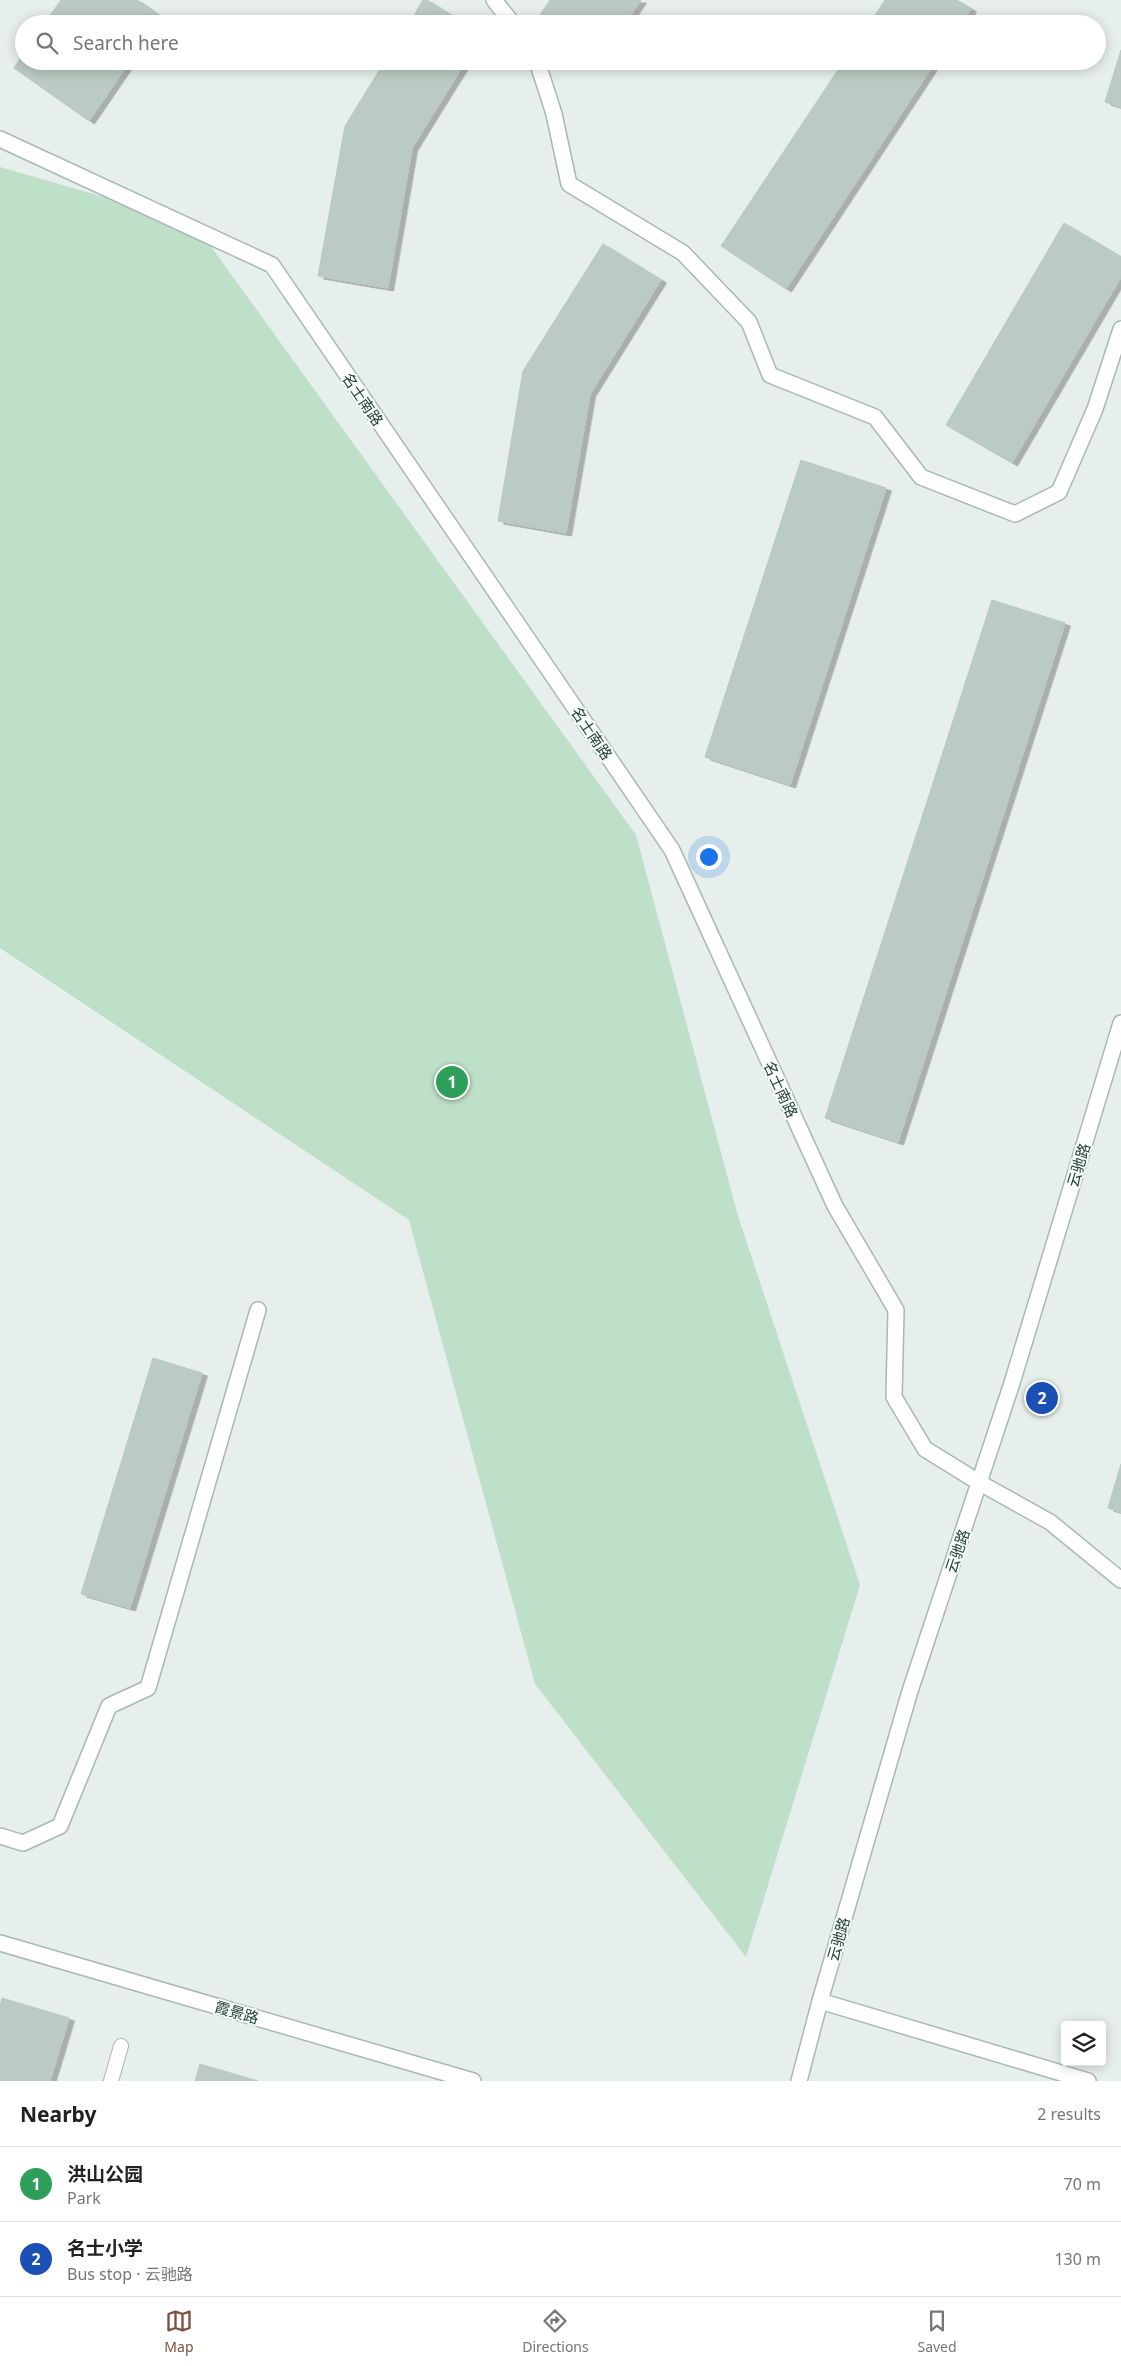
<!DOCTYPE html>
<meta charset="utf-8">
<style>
:root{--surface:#fff;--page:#f2f2f2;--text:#222;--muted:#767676;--line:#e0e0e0;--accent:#804e3d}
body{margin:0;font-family:"Noto Sans","Noto Sans SC",sans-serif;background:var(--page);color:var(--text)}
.controls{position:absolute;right:15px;bottom:15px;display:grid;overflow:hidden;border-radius:5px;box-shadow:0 2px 12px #0003}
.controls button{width:45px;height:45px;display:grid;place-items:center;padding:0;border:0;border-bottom:1px solid var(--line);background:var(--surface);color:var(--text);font:25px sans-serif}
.you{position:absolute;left:708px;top:856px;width:18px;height:18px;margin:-12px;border:4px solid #fff;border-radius:50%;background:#1a73e8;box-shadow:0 0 0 8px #1a73e833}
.badge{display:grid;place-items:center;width:32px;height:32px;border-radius:50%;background:var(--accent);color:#fff;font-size:16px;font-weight:700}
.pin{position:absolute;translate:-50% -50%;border:2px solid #fff;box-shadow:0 1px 5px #0006}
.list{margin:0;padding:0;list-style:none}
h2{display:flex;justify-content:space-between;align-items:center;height:65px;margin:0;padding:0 20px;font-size:21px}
h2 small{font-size:16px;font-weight:400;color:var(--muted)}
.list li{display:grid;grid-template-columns:32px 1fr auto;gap:15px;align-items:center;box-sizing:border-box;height:75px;padding:0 20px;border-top:1px solid var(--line)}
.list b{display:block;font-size:19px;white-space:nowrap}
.list p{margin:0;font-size:16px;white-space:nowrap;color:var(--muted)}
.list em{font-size:16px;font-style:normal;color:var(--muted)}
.icon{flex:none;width:28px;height:28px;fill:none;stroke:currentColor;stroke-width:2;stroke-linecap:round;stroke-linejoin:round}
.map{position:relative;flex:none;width:1121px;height:2081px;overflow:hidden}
.search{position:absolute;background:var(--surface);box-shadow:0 2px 12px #0003;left:15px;right:15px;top:15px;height:55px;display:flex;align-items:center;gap:12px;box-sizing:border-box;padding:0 18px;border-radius:28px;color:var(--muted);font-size:19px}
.sheet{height:215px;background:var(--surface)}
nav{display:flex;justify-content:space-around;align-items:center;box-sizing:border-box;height:70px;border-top:1px solid var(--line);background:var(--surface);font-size:14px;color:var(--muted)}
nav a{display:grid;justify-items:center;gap:2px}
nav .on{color:var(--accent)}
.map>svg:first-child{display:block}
.green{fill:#bfe0c8}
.building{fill:#bbcac4;stroke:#b8c9c2;filter:url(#shadow)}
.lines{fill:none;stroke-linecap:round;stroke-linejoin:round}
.service-casing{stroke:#a8b8b2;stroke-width:16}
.minor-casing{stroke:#a8b8b2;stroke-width:18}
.tertiary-casing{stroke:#a8b8b2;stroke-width:18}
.service{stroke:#fff;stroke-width:14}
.minor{stroke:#fff;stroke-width:15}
.tertiary{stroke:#fff;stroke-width:15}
.labels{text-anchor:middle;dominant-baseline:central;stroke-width:4;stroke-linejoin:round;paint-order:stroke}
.street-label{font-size:15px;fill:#24423a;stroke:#f7fbf9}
</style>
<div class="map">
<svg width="1121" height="2081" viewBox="0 0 1121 2081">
<defs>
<filter id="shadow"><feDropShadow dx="5.5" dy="3" stdDeviation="0" flood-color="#0004"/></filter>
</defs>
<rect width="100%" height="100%" fill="#e6efeb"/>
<path class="green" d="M0,167l194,56 442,612 102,381 122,369 -114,372 -211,-273 -126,-464 -409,-272z"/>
<g class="building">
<path d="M61,0h76l24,17 -4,7h-113z"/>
<path d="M423,0h4l38,24h-56z"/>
<path d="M550,0h91l-16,24h-72l-13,-9z"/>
<path d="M885,0h72l14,9 -10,15h-92z"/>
<path d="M1121,50v57l-16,-5z"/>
<path d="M24,53v8h106l-41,60 -75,-53z"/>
<path d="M385,61h81l-54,87 -24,140 -70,-12 27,-150z"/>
<path d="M844,61h92l-150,228 -65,-43z"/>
<path d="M1064,223l57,34v20l-109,186 -66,-38z"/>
<path d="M603,244l58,36 -71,114 -24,139 -68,-12 25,-150z"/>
<path d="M801,460l85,28 -96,297 -85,-28z"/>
<path d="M992,600l73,23 -167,519 -73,-24z"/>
<path d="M153,1358l49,15 -72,235 -49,-14z"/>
<path d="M1121,1464v48l-13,-4z"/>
<path d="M2,1998l67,20 -19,63h-50v-75z"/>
<path d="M200,2064l58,17h-63z"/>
</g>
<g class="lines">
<defs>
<path id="service" d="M111,2081l10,-35"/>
<g id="minor">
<path d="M494,0l19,24"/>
<path d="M537,61l17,53 15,70 114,69 66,69 21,53 105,42 46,60 94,37 44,-22 36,-83 26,-80"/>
<path d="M0,139l272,126 400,585 163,356 61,104 -2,87 31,52 55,34 70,39 71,58"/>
<path d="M0,1836l23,7 37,-17 49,-120 39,-18 110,-378"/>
<path d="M799,2081l21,-80 268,80"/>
</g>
<g id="tertiary">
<path d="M0,1943l473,138"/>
<path d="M820,2001l90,-310 102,-308 109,-360"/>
</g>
</defs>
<use href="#service" class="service-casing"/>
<use href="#minor" class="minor-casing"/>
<use href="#tertiary" class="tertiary-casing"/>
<use href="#service" class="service"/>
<use href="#minor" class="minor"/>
<use href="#tertiary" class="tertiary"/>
</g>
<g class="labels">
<g class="street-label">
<text transform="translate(363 399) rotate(56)">名士南路</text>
<text transform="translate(592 733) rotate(56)">名士南路</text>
<text transform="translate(781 1089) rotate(65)">名士南路</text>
<text transform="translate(1078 1165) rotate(-73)">云驰路</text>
<text transform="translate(957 1551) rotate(-71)">云驰路</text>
<text transform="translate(838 1939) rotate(-74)">云驰路</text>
<text transform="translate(237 2012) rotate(16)">霞景路</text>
</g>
</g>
</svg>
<div class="controls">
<button><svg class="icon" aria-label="layers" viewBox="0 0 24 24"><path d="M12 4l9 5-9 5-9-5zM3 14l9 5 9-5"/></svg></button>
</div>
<div class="you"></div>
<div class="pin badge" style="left:452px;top:1082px;background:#2e9e5b">1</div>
<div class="pin badge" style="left:1042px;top:1398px;background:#1a4fb4">2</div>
<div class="search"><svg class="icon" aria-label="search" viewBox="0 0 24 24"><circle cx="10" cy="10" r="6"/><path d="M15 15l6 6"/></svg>Search here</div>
</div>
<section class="sheet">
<h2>Nearby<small>2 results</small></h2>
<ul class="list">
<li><span class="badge" style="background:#2e9e5b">1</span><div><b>洪山公园</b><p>Park</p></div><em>70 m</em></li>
<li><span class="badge" style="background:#1a4fb4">2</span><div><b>名士小学</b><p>Bus stop · 云驰路</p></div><em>130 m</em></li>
</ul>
</section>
<nav>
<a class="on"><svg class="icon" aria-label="map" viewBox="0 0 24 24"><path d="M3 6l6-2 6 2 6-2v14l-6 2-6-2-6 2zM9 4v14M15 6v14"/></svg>Map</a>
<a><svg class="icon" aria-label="directions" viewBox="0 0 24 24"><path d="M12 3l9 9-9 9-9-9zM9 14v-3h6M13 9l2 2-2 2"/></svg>Directions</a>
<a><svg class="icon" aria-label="saved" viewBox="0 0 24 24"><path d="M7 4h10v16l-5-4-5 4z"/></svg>Saved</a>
</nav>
